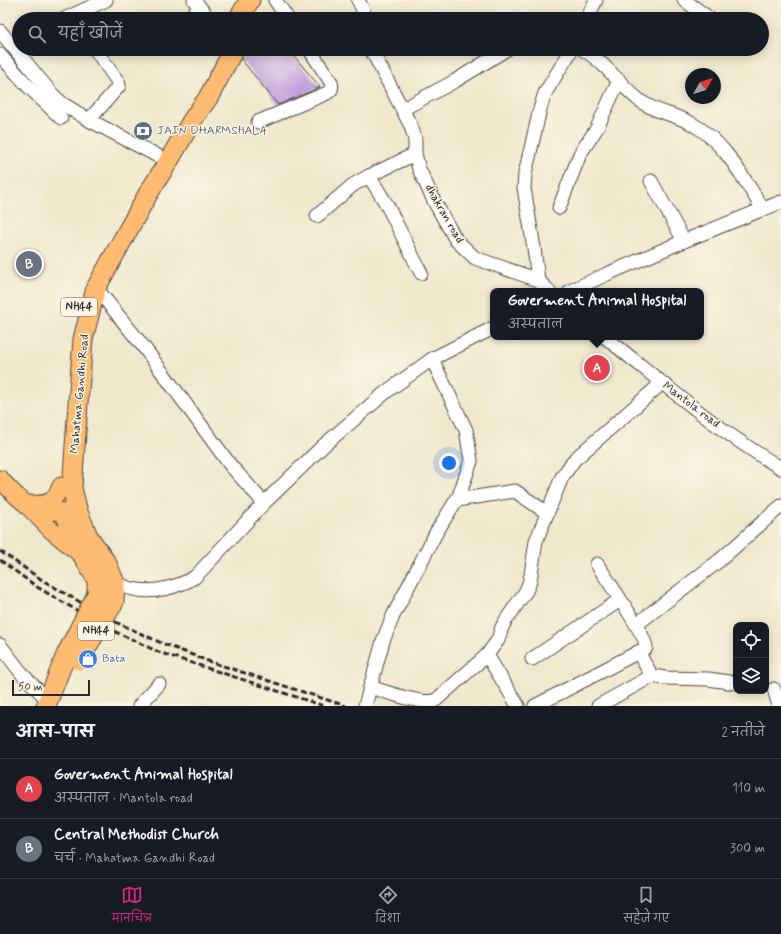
<!DOCTYPE html>
<html lang="hi">
<meta charset="utf-8">
<style>
:root{--surface:#171b24;--page:#20242c;--text:#f1f3f6;--muted:#9ea1a6;--line:#363941;--accent:#db2777}
body{margin:0;font-family:Mynerve,"Playpen Sans Deva",sans-serif;background:var(--page);color:var(--text)}
.controls{position:absolute;right:12px;bottom:12px;display:grid;overflow:hidden;border-radius:8px;box-shadow:0 2px 10px #0003}
.controls button{width:36px;height:36px;display:grid;place-items:center;padding:0;border:0;border-bottom:1px solid var(--line);background:var(--surface);color:var(--text);font:20px sans-serif}
.compass{position:absolute;left:685px;top:68px;width:36px;height:36px;border-radius:50%;background:var(--surface);box-shadow:0 2px 10px #0003;rotate:51deg}
.scale{position:absolute;left:12px;bottom:10px;width:78px;box-sizing:border-box;padding-left:4px;border:2px solid #2b2b2b;border-top:0;font-size:11px;line-height:14px;white-space:nowrap;color:#2b2b2b;-webkit-text-stroke:3px #fcf5e5;paint-order:stroke}
.you{position:absolute;left:449px;top:463px;width:14px;height:14px;margin:-10px;border:3px solid #fff;border-radius:50%;background:#1a73e8;box-shadow:0 0 0 6px #1a73e833}
.badge{display:grid;place-items:center;width:26px;height:26px;border-radius:50%;background:var(--accent);color:#fff;font-size:13px;font-weight:700}
.pin{position:absolute;translate:-50% -50%;border:2px solid #fff;box-shadow:0 1px 4px #0006}
.popup{position:absolute;left:490px;top:288px;width:214px;height:52px;box-sizing:border-box;display:grid;place-content:center;border-radius:8px;background:var(--surface);filter:drop-shadow(0 1px 3px #0005);font-size:13px;white-space:nowrap;color:var(--muted)}
.popup b{font-size:15px;color:var(--text)}
.popup::after{content:'';position:absolute;left:50%;top:100%;margin-left:-8px;border:8px solid transparent;border-top-color:var(--surface)}
.list{margin:0;padding:0;list-style:none}
h2{display:flex;justify-content:space-between;align-items:center;height:52px;margin:0;padding:0 16px;font-size:17px}
h2 small{font-size:13px;font-weight:400;color:var(--muted)}
.list li{display:grid;grid-template-columns:26px 1fr auto;gap:12px;align-items:center;box-sizing:border-box;height:60px;padding:0 16px;border-top:1px solid var(--line)}
.list b{display:block;font-size:15px;white-space:nowrap}
.list p{margin:0;font-size:13px;white-space:nowrap;color:var(--muted)}
.list em{font-size:13px;font-style:normal;color:var(--muted)}
.icon{flex:none;width:22px;height:22px;fill:none;stroke:currentColor;stroke-width:2;stroke-linecap:round;stroke-linejoin:round}
.map{position:relative;flex:none;width:781px;height:706px;overflow:hidden}
.search{position:absolute;background:var(--surface);box-shadow:0 2px 10px #0003;left:12px;right:12px;top:12px;height:44px;display:flex;align-items:center;gap:10px;box-sizing:border-box;padding:0 14px;border-radius:22px;color:var(--muted);font-size:15px}
.sheet{height:172px;background:var(--surface)}
nav{display:flex;justify-content:space-around;align-items:center;box-sizing:border-box;height:56px;border-top:1px solid var(--line);background:var(--surface);font-size:11px;color:var(--muted)}
nav a{display:grid;justify-items:center;gap:2px}
nav .on{color:var(--accent)}
.map>svg:first-child{display:block}
.building{fill:#bd98dd}
.lines{fill:none;stroke-linecap:round;stroke-linejoin:round}
.minor-casing{stroke:#484743;stroke-width:15}
.major-casing{stroke:#484743;stroke-width:19}
.highway-casing{stroke:#484743;stroke-width:21}
.minor{stroke:#fff;stroke-width:13}
.major{stroke:#ffbb71;stroke-width:17}
.highway{stroke:#ffbb71;stroke-width:19}
.rail{stroke:#2b2b2b;stroke-width:3;stroke-dasharray:6 3;stroke-linecap:butt}
.highway-bridge-casing{stroke:#484743;stroke-width:21;stroke-linecap:butt}
.highway-bridge{stroke:#ffbb71;stroke-width:19}
.labels{text-anchor:middle;dominant-baseline:central;stroke-width:3;stroke-linejoin:round;paint-order:stroke}
.shield{fill:#fcf5e5;stroke:#6a6863;stroke-width:1}
.shield-label{font-size:11px;font-weight:bold;fill:#2b2b2b}
.service-label{font-size:12px;fill:#4e5e75;stroke:#fcf5e5;text-anchor:start}
.street-label{font-size:12px;fill:#2b2b2b;stroke:#fcf5e5}
.shop-label{font-size:12px;fill:#366cbe;stroke:#fcf5e5;text-anchor:start}
</style>
<div class="map">
<svg width="781" height="706" viewBox="0 0 781 706">
<rect width="100%" height="100%" fill="#fcf5e5"/>
<filter id="ink" filterUnits="userSpaceOnUse"><feTurbulence type="fractalNoise" baseFrequency=".025" numOctaves="2"/><feDisplacementMap in="SourceGraphic" scale="8" xChannelSelector="R" yChannelSelector="G"/><feConvolveMatrix kernelMatrix="1 2 1 2 8 2 1 2 1" color-interpolation-filters="sRGB"/></filter>
<filter id="wash" filterUnits="userSpaceOnUse"><feTurbulence type="fractalNoise" baseFrequency=".012" numOctaves="4" result="noise"/><feDisplacementMap in="SourceGraphic" scale="16" xChannelSelector="R" yChannelSelector="G"/><feGaussianBlur stdDeviation="0.9" result="paint"/><feColorMatrix in="noise" values="0 0 0 0 0 0 0 0 0 0 0 0 0 0 0 0 0 1.4 0 .05"/><feComposite in="paint" operator="in"/></filter>
<g filter="url(#wash)">
<rect width="100%" height="100%" fill="#efe8cc"/>
<g id="blocks">
<path class="building" d="M254,49h34l32,38 -42,18 -37,-46z"/>
</g>
</g>
<g filter="url(#ink)">
<use href="#blocks" fill-opacity="0" stroke="#484743" stroke-width="1"/>
<g class="lines">
<defs>
<g id="minor">
<path d="M194,0l15,19"/>
<path d="M275,0l13,19"/>
<path d="M358,0l5,10 2,9"/>
<path d="M684,0l25,18"/>
<path d="M64,19l42,-19"/>
<path d="M187,19l13,-11"/>
<path d="M587,19l9,-19"/>
<path d="M0,31l38,46 15,18 10,9 26,16 69,36"/>
<path d="M371,49l40,77 4,13v15l4,15 15,32 22,39 19,18 63,22 11,11"/>
<path d="M582,49c22,12 37,35 57,51 16,13 38,14 55,25 32,18 50,55 69,84"/>
<path d="M0,55l27,30 34,33"/>
<path d="M403,109l52,-28 52,-32"/>
<path d="M89,120l30,-34 -1,-4 -23,-33"/>
<path d="M258,122l67,-28c6,-3 8,-5 6,-12l-22,-33"/>
<path d="M369,176l18,29 34,68"/>
<path d="M651,181l33,60"/>
<path d="M559,208l21,-54 17,-26 22,-48"/>
<path d="M317,216l36,-31 16,-9 46,-22"/>
<path d="M538,280l-4,-32 -10,-60 1,-14 15,-65 5,-16 27,-44"/>
<path d="M96,288l47,58 88,120 33,37"/>
<path d="M570,291l37,-17 77,-33 97,-39"/>
<path d="M605,337c57,45 113,94 176,131"/>
<path d="M457,500l58,-9 32,22"/>
<path d="M115,583c6,2 12,5 18,6 20,5 45,-2 62,-12l69,-74 59,-57 63,-54 46,-33 61,-31"/>
<path d="M637,624l83,-64 61,-54"/>
<path d="M0,645l23,30 25,25"/>
<path d="M638,652l14,24 13,2 43,1 28,4"/>
<path d="M487,655l31,51"/>
<path d="M532,659l88,-59"/>
<path d="M370,687c14,4 54,19 66,13l51,-45 11,-15 4,-13 4,-7 20,-29 4,-10 6,-40 26,-64 13,-18 87,-76"/>
<path d="M774,689l5,17"/>
<path d="M139,706l20,-22"/>
<path d="M365,706l18,-65 10,-25 44,-85 22,-35 12,-35 -5,-31 -34,-71"/>
<path d="M535,706l111,-58c2,-10 -41,-71 -49,-84"/>
<path d="M598,706l54,-30"/>
</g>
<g id="major">
<path d="M0,479c7,7 17,19 25,24 14,9 37,9 53,9"/>
<path d="M32,504c17,1 22,-2 29,-18"/>
<path d="M27,505l24,25 33,27"/>
</g>
<g id="highway">
<path d="M238,19l12,-19"/>
<path d="M65,513l12,33 20,34v14"/>
<path d="M114,602l1,-19 -8,-19 -19,-28 -10,-24 -6,-24 6,-84 5,-65 13,-51 52,-94 20,-32 25,-43 15,-21 26,-49"/>
<path d="M46,706l20,-51"/>
</g>
</defs>
<use href="#minor" class="minor-casing"/>
<use href="#major" class="major-casing"/>
<use href="#highway" class="highway-casing"/>
<use href="#minor" class="minor"/>
<use href="#major" class="major"/>
<use href="#highway" class="highway"/>
<g class="rail">
<path d="M0,551l42,29 69,40 53,24 44,17 138,45"/>
<path d="M0,560l37,27 70,41 54,25 163,53"/>
</g>
<defs>
<g id="highway-bridge">
<path d="M66,655l31,-61"/>
<path d="M79,660l35,-58"/>
</g>
</defs>
<use href="#highway-bridge" class="highway-bridge-casing"/>
<use href="#highway-bridge" class="highway-bridge"/>
</g>
</g>
<defs>
<symbol id="bank-disc" viewBox="-11 -11 22 22"><circle r="9.5" fill="#5c6f8a" stroke="#fcf5e5"/><path d="M-6-4H6V4H-6ZM0-2.3a2.3 2.3 0 1 0 0 4.6a2.3 2.3 0 1 0 0-4.6Z" fill="#fff"/></symbol>
<symbol id="shop-disc" viewBox="-11 -11 22 22"><circle r="9.5" fill="#3f7fe0" stroke="#fcf5e5"/><path d="M-5-2.5h2.3a2.7 3.5 0 0 1 5.4 0H5L5.5 6h-11ZM-1.5-2.5h3a1.5 2.3 0 0 0-3 0Z" fill="#fff"/></symbol>
</defs>
<g fill-rule="evenodd">
<use href="#bank-disc" x="132" y="120" width="22" height="22"/>
<use href="#shop-disc" x="77" y="648" width="22" height="22"/>
</g>
<g class="labels">
<g class="shield">
<rect x="61" y="298" width="36" height="18" rx="3"/>
<rect x="78" y="622" width="36" height="18" rx="3"/>
</g>
<g class="shield-label">
<text x="79" y="307">NH44</text>
<text x="96" y="631">NH44</text>
</g>
<g class="service-label">
<text x="157" y="131">JAIN DHARMSHALA</text>
</g>
<g class="street-label">
<text transform="translate(444 214) rotate(60)">dhakran road</text>
<text transform="translate(80 394) rotate(-85)">Mahatma Gandhi Road</text>
<text transform="translate(691 405) rotate(37)">Mantola road</text>
</g>
<g class="shop-label">
<text x="102" y="659">Bata</text>
</g>
</g>
</svg>
<div class="controls">
<button><svg class="icon" aria-label="locate" viewBox="0 0 24 24"><circle cx="12" cy="12" r="6"/><path d="M12 2v4M12 18v4M2 12h4M18 12h4"/></svg></button>
<button><svg class="icon" aria-label="layers" viewBox="0 0 24 24"><path d="M12 4l9 5-9 5-9-5zM3 14l9 5 9-5"/></svg></button>
</div>
<svg class="compass" viewBox="-18 -18 36 36"><path d="M0-13l5 13h-10z" fill="#e53935"/><path d="M0 13l5-13h-10z" fill="#9ea1a6"/></svg>
<div class="scale">50 m</div>
<div class="you"></div>
<div class="pin badge" style="left:597px;top:368px;background:#e0444e">A</div>
<div class="popup"><b>Goverment Animal Hospital</b>अस्पताल</div>
<div class="pin badge" style="left:29px;top:264px;background:#6b7280">B</div>
<div class="search"><svg class="icon" aria-label="search" viewBox="0 0 24 24"><circle cx="10" cy="10" r="6"/><path d="M15 15l6 6"/></svg>यहाँ खोजें</div>
</div>
<section class="sheet">
<h2>आस-पास<small>2 नतीजे</small></h2>
<ul class="list">
<li><span class="badge" style="background:#e0444e">A</span><div><b>Goverment Animal Hospital</b><p>अस्पताल · Mantola road</p></div><em>110 m</em></li>
<li><span class="badge" style="background:#6b7280">B</span><div><b>Central Methodist Church</b><p>चर्च · Mahatma Gandhi Road</p></div><em>300 m</em></li>
</ul>
</section>
<nav>
<a class="on"><svg class="icon" aria-label="map" viewBox="0 0 24 24"><path d="M3 6l6-2 6 2 6-2v14l-6 2-6-2-6 2zM9 4v14M15 6v14"/></svg>मानचित्र</a>
<a><svg class="icon" aria-label="directions" viewBox="0 0 24 24"><path d="M12 3l9 9-9 9-9-9zM9 14v-3h6M13 9l2 2-2 2"/></svg>दिशा</a>
<a><svg class="icon" aria-label="saved" viewBox="0 0 24 24"><path d="M7 4h10v16l-5-4-5 4z"/></svg>सहेजे गए</a>
</nav>
